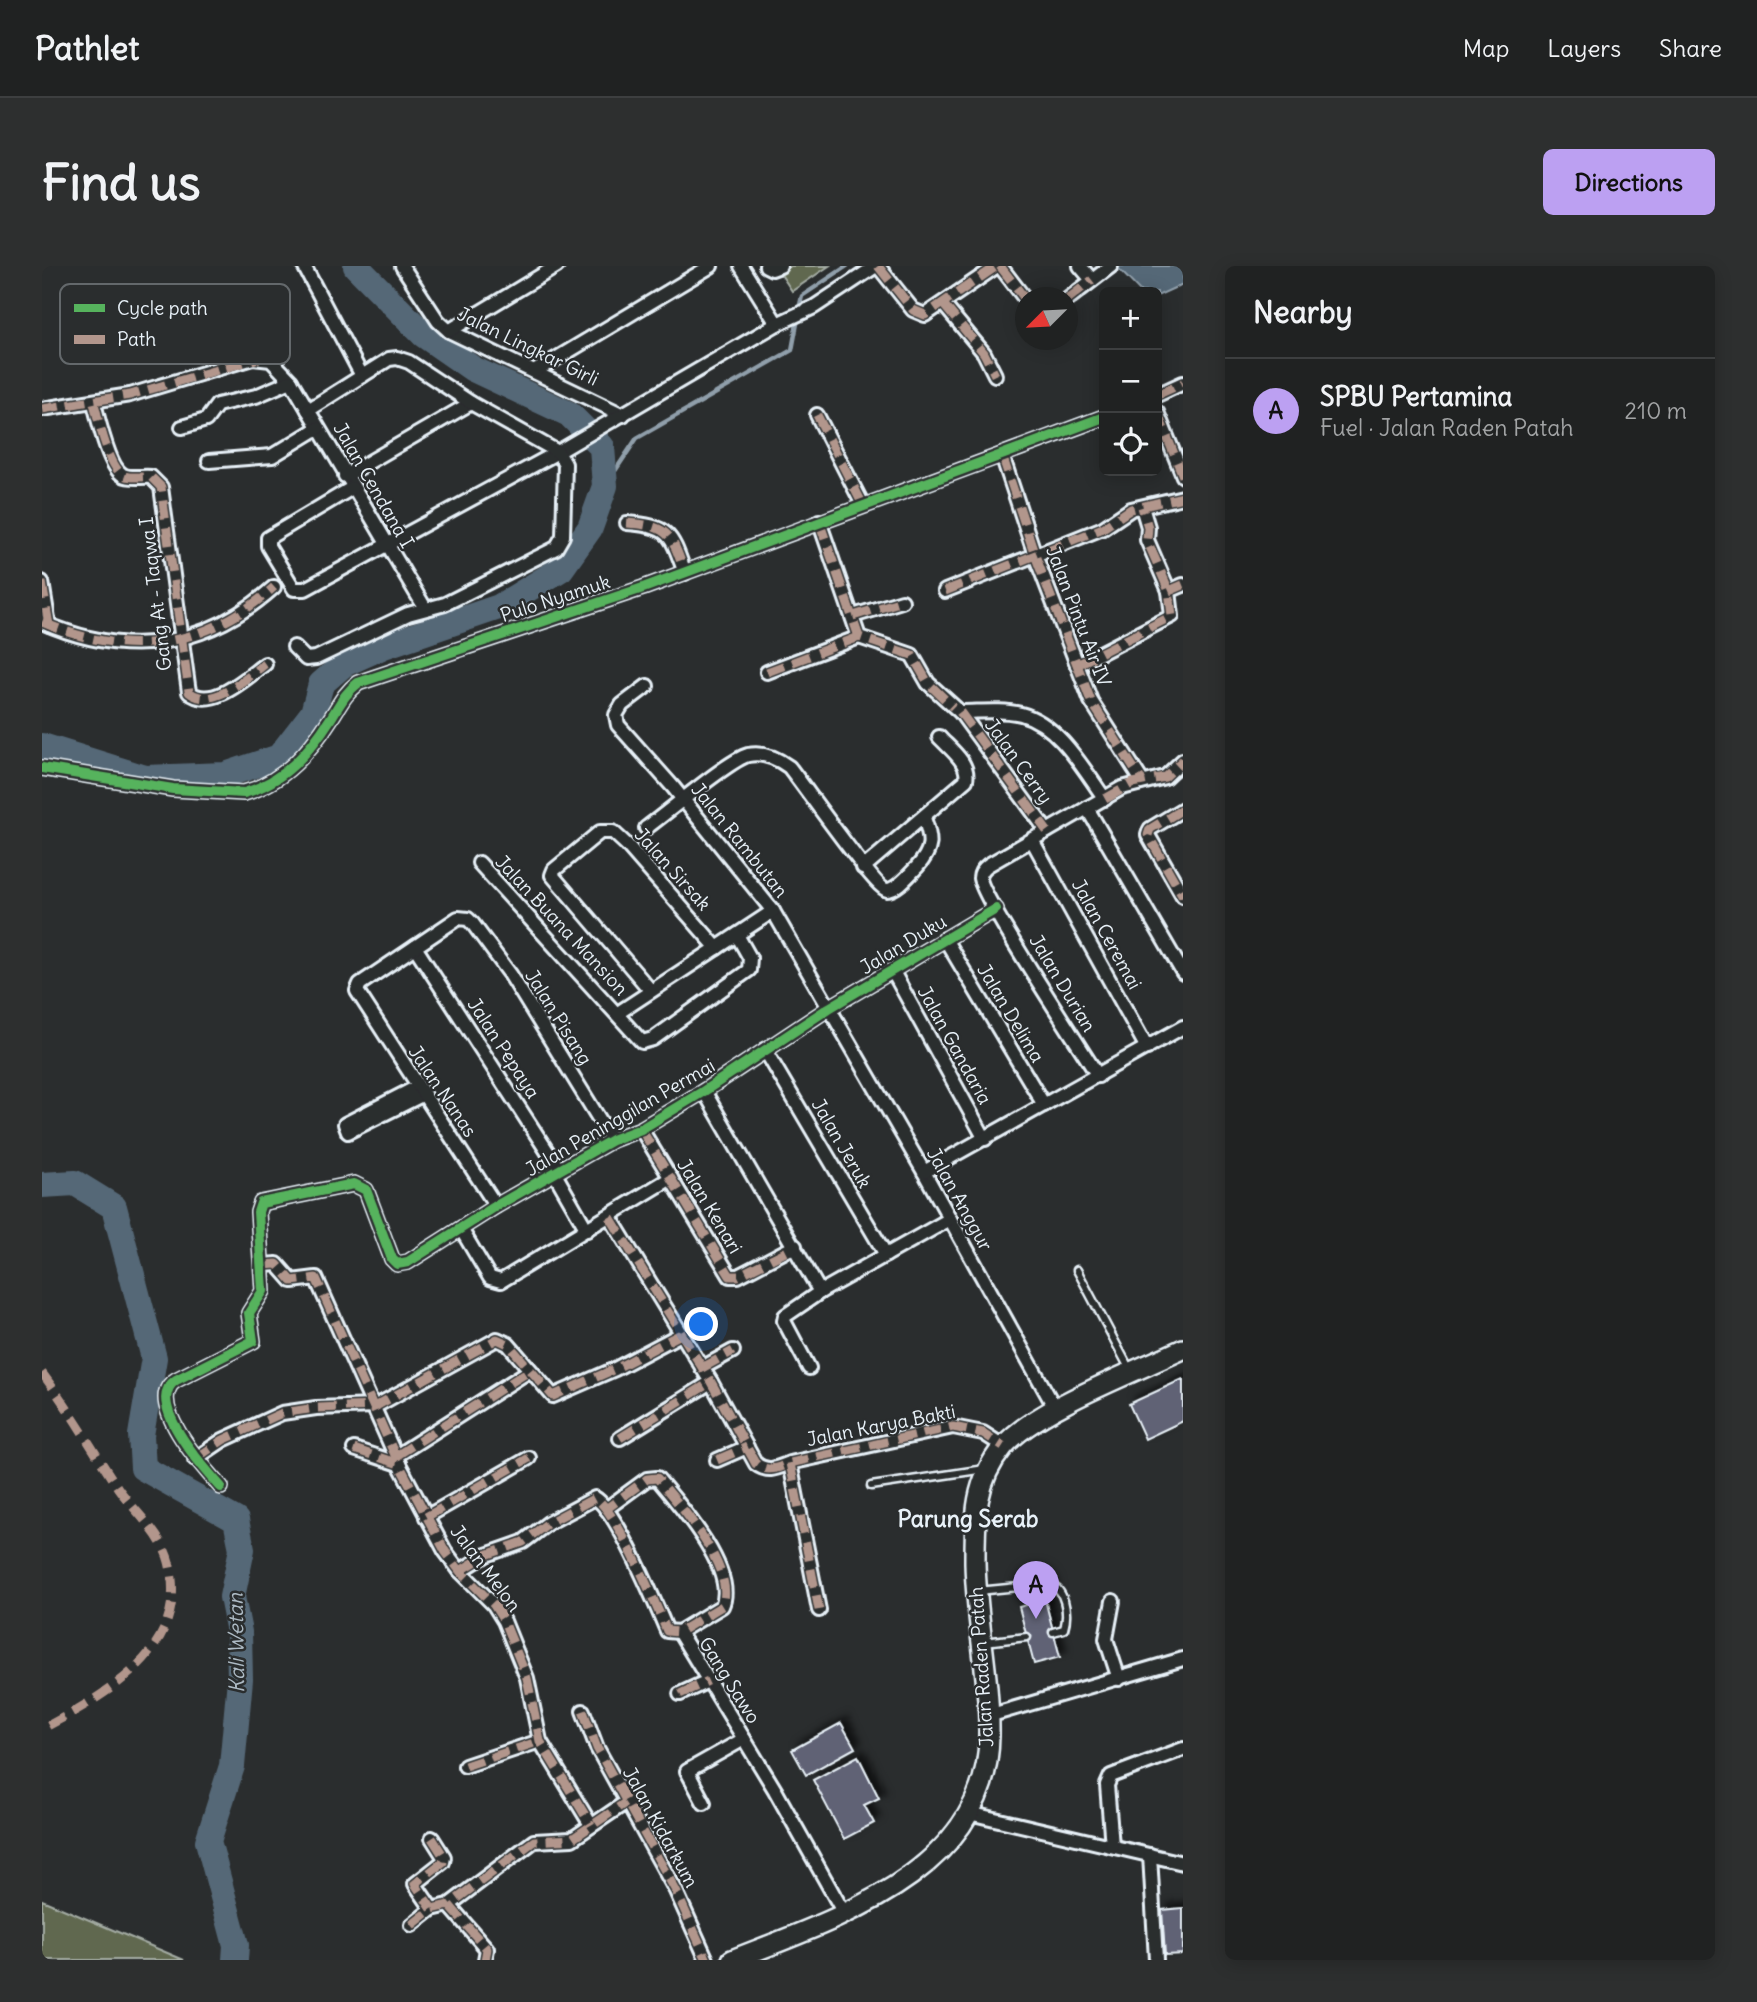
<!DOCTYPE html>
<meta charset="utf-8">
<style>
:root{--surface:#202222;--page:#2d2f2f;--text:#f1f3f6;--muted:#a2a4a5;--line:#3d3f40;--accent:#bca0f2}
body{margin:0;font-family:Delius,sans-serif;background:var(--page);color:var(--text)}
.controls{position:absolute;right:21px;top:21px;display:grid;overflow:hidden;border-radius:10px;box-shadow:0 4px 18px #0003}
.controls button{width:63px;height:63px;display:grid;place-items:center;padding:0;border:0;border-bottom:2px solid var(--line);background:var(--surface);color:var(--text);font:35px sans-serif}
.compass{position:absolute;left:973px;top:21px;width:63px;height:63px;border-radius:50%;background:var(--surface);box-shadow:0 4px 18px #0003;rotate:246deg}
.you{position:absolute;left:660px;top:1059px;width:24px;height:24px;margin:-18px;border:5px solid #fff;border-radius:50%;background:#1a73e8;box-shadow:0 0 0 10px #1a73e833}
.badge{display:grid;place-items:center;width:46px;height:46px;border-radius:50%;background:var(--accent);color:#111;font-size:23px;font-weight:700}
.pin{position:absolute;translate:-50% -58px;filter:drop-shadow(0 2px 4px #0008)}
.pin::after{content:'';position:absolute;top:37px;width:24px;height:21px;background:inherit;clip-path:polygon(0 0,100% 0,50% 100%)}
.list{margin:0;padding:0;list-style:none}
h2{display:flex;justify-content:space-between;align-items:center;height:91px;margin:0;padding:0 28px;font-size:30px}
h2 small{font-size:23px;font-weight:400;color:var(--muted)}
.list li{display:grid;grid-template-columns:46px 1fr auto;gap:21px;align-items:center;box-sizing:border-box;height:105px;padding:0 28px;border-top:2px solid var(--line)}
.list b{display:block;font-size:26px;white-space:nowrap}
.list p{margin:0;font-size:23px;white-space:nowrap;color:var(--muted)}
.list em{font-size:23px;font-style:normal;color:var(--muted)}
.icon{flex:none;width:38px;height:38px;fill:none;stroke:currentColor;stroke-width:2;stroke-linecap:round;stroke-linejoin:round}
.map{position:relative;flex:none;width:1141px;height:1694px;overflow:hidden;border-radius:10px}
header{display:flex;align-items:center;gap:42px;box-sizing:border-box;height:98px;padding:0 35px;background:var(--surface);border-bottom:2px solid var(--line)}
header strong{font-size:33px}
nav{display:flex;gap:38px;margin-inline-start:auto;font-size:24px}
.intro{display:flex;align-items:center;justify-content:space-between;box-sizing:border-box;height:168px;padding:0 42px}
h1{margin:0;font-size:49px}
.button{padding:18px 32px;border-radius:10px;background:var(--accent);color:#111;font-size:24px;font-weight:700}
main{display:flex;gap:42px;padding:0 42px}
aside{flex:1;background:var(--surface);border-radius:10px;box-shadow:0 4px 18px #0003}
.map>svg:first-child{display:block}
.green{fill:#60684f;stroke:#a4aca4;stroke-width:2}
.water{fill:#556877;stroke:#909fab;stroke-width:2}
.lines{fill:none;stroke-linecap:round;stroke-linejoin:round}
.stream{stroke:#909fab;stroke-width:4.5}
.river{stroke:#556877;stroke-width:26}
.building{fill:#616274;stroke:#e8f1f8;stroke-width:2;filter:url(#shadow)}
.lane-casing{stroke:#e8f1f8;stroke-width:11}
.street-casing{stroke:#e8f1f8;stroke-width:18}
.secondary-casing{stroke:#e8f1f8;stroke-width:24}
.lane{stroke:#2a2d2e;stroke-width:6}
.street{stroke:#2a2d2e;stroke-width:12}
.secondary{stroke:#2a2d2e;stroke-width:19}
.quiet{stroke:#b2968c;stroke-width:9;stroke-dasharray:18 9;stroke-linecap:butt}
.cycleway-casing{stroke:#2a2d2e;stroke-width:15}
.cycleway{stroke:#56b35d;stroke-width:10}
.labels{text-anchor:middle;dominant-baseline:central;stroke-width:5;stroke-linejoin:round;paint-order:stroke}
.street-label{font-size:19px;fill:#e8f1f8;stroke:#2a2d2e}
.water-label{font-size:21px;font-style:italic;fill:#adbac4;stroke:#2a2d2e}
.quarter-label{font-size:23px;font-weight:bold;fill:#e8f1f8;stroke:#2a2d2e}
.key{fill:#2a2d2e;stroke:#63686b;stroke-width:2}
.key-label{font-size:19px;fill:#e8f1f8}
</style>
<header>
<strong>Pathlet</strong>
<nav><a>Map</a><a>Layers</a><a>Share</a></nav>
</header>
<div class="intro"><h1>Find us</h1><a class="button">Directions</a></div>
<main>
<div class="map">
<svg width="1141" height="1694" viewBox="0 0 1141 1694">
<defs>
<filter id="shadow"><feDropShadow dx="6" dy="-6" stdDeviation="3.5" flood-color="#0009"/></filter>
</defs>
<rect width="100%" height="100%" fill="#2a2d2e"/>
<filter id="ink" filterUnits="userSpaceOnUse"><feTurbulence type="fractalNoise" baseFrequency=".0143" numOctaves="2"/><feDisplacementMap in="SourceGraphic" scale="14" xChannelSelector="R" yChannelSelector="G"/><feConvolveMatrix kernelMatrix="1 2 1 2 8 2 1 2 1" color-interpolation-filters="sRGB"/></filter>
<g filter="url(#ink)">
<g class="green">
<path d="M749,0h38l-37,25 -12,-18z"/>
<path d="M0,1634l142,60h-142z"/>
</g>
<path class="water" d="M1074,0h67v18l-26,12v-4h-16z"/>
<g class="lines">
<g class="stream">
<path d="M757,43l3,-13 45,-30"/>
<path d="M563,220l32,-48 155,-88 6,-32"/>
</g>
<g class="river">
<path d="M0,480l103,32 80,-3 54,-18 34,-44 8,-29 23,-20 40,-18 115,-39 62,-38 29,-41 15,-42 -3,-39 -33,-33 -96,-45 -49,-34 -68,-69"/>
<path d="M0,919l33,-2 39,24 40,151 -13,77 2,33 93,52 6,29 -10,48 7,35 1,47 -8,87 -24,75 28,104 -1,15"/>
</g>
</g>
<g class="building">
<path d="M1141,1113v42l-38,18 -16,-35z"/>
<path d="M1003,1334l15,57 -26,7 -15,-57z"/>
<path d="M799,1457l14,25 -49,27 -14,-25z"/>
<path d="M816,1490l21,42 -15,7 10,18 -30,16 -31,-59z"/>
<path d="M1141,1642v46l-18,1 -3,-45z"/>
</g>
<g class="lines">
<defs>
<g id="lane">
<path d="M1035,1004l52,98"/>
<path d="M829,1220l114,-17"/>
<path d="M936,1325l70,-7c17,4 21,28 16,45l-11,3"/>
<path d="M942,1376l43,-5"/>
</g>
<g id="street">
<path d="M262,0l58,110"/>
<path d="M360,0l36,55 11,10 174,84"/>
<path d="M699,0l36,58"/>
<path d="M724,0l6,3 8,-3"/>
<path d="M836,0l35,44 12,5 72,-49"/>
<path d="M958,0l26,34"/>
<path d="M1038,0l12,14"/>
<path d="M1026,33l43,-33"/>
<path d="M902,39l40,48 11,22"/>
<path d="M407,65l108,-65"/>
<path d="M492,106l177,-106"/>
<path d="M1115,129l26,-12"/>
<path d="M52,137c4,15 15,65 29,72 7,4 20,1 28,2l10,10 28,205c23,19 58,-15 76,-28"/>
<path d="M0,143l88,-14 123,-37 18,2 20,21 134,227"/>
<path d="M1115,146l26,64"/>
<path d="M775,149l46,90"/>
<path d="M140,161l24,-7 11,-15 39,-9 35,-15"/>
<path d="M960,189l33,100 56,146 51,80"/>
<path d="M167,195l63,-5 46,-28"/>
<path d="M303,210l126,-73"/>
<path d="M310,222l-84,50v8l26,43h11l253,-137 219,-128 37,-17 62,-41"/>
<path d="M777,255l40,116 53,18 16,28 32,29 87,119"/>
<path d="M585,257c43,3 44,11 58,50"/>
<path d="M0,316l7,43"/>
<path d="M903,325l158,-63 28,-19 52,-12"/>
<path d="M1127,325l14,-6"/>
<path d="M811,350l49,-15"/>
<path d="M0,356c84,37 163,27 232,-35"/>
<path d="M252,381l12,12 10,-1 92,-44 37,-10 111,-56 7,-12 2,-72 -7,-12 -87,-49 -62,-41 -12,-4 -8,1 -81,51"/>
<path d="M1035,399l95,-49 -3,-25 -22,-51 1,-13 -6,-20"/>
<path d="M725,406l92,-35"/>
<path d="M605,420l-25,19 -6,10 2,10 55,62 100,124 151,261 132,238"/>
<path d="M918,446c20,0 42,-3 61,2 38,10 63,56 84,85"/>
<path d="M0,502l131,21 71,4c40,-11 66,-42 87,-75 9,-14 14,-25 27,-35l285,-95 461,-171"/>
<path d="M1045,542l96,165"/>
<path d="M1141,543l-33,20 -2,6 35,61"/>
<path d="M604,562c21,-15 83,-68 102,-73 15,-3 29,3 41,12 13,16 87,122 98,123 10,0 23,-16 30,-23 16,-18 15,-27 7,-49"/>
<path d="M990,574l115,208"/>
<path d="M437,597l163,179 11,-3 96,-69 1,-12 -13,-23"/>
<path d="M821,602l103,-88c4,-17 -16,-31 -27,-43"/>
<path d="M903,673l99,166"/>
<path d="M373,681l145,224"/>
<path d="M850,704l93,169"/>
<path d="M609,725l-99,-116 2,-5 46,-38h13l14,13 90,103"/>
<path d="M576,747l155,-102"/>
<path d="M723,784l121,205"/>
<path d="M1056,810c-17,-28 -117,-179 -118,-198 0,-6 4,-10 8,-13l134,-77 43,-11 18,-17"/>
<path d="M375,821l-72,37 3,8 74,-37"/>
<path d="M662,825l116,201"/>
<path d="M599,863l89,147h8l57,-30"/>
<path d="M882,906l259,-145"/>
<path d="M513,908l32,56"/>
<path d="M454,940l-139,-215 3,-7 98,-66 10,1 5,5 37,50 102,166"/>
<path d="M568,951l101,165 45,82c12,9 21,4 34,-1l163,-36 30,6 20,13"/>
<path d="M419,963l29,49 11,3 170,-103"/>
<path d="M221,999l14,-1 15,17 24,-3 83,186"/>
<path d="M660,1102l31,-17"/>
<path d="M767,1102l-25,-47 1,-5 35,-24 130,-73"/>
<path d="M578,1172l91,-56"/>
<path d="M312,1183l45,15 46,87 15,20 34,34 10,16 23,57 13,63 51,84"/>
<path d="M354,1190l133,-85"/>
<path d="M153,1193l28,-19 59,-27 34,-5 60,-2 121,-67 11,5 45,52 62,-27 66,-35"/>
<path d="M675,1194l30,-13"/>
<path d="M748,1197l29,147"/>
<path d="M179,1221c-18,-20 -78,-86 -45,-107l77,-39 -4,-28 14,-22 -5,-79 3,-9 93,-19 12,6 26,69 5,5 11,-2 88,-56 116,-66 29,-11 63,-38 125,-83 167,-99"/>
<path d="M564,1243l41,-30 10,-1c22,26 81,93 65,128l-43,26"/>
<path d="M384,1251l103,-59"/>
<path d="M418,1305l26,-16 37,-13 25,-19 47,-25c21,11 61,107 72,133l12,1"/>
<path d="M1071,1335l-7,38 13,40"/>
<path d="M637,1366l96,158 70,125"/>
<path d="M638,1428l28,-13"/>
<path d="M541,1445l14,37 79,143 31,69"/>
<path d="M946,1450l195,-57"/>
<path d="M423,1500l75,-25"/>
<path d="M662,1537l-17,-32 57,-32"/>
<path d="M927,1547l214,50"/>
<path d="M390,1572l12,19 -1,5 -28,22 17,25"/>
<path d="M1070,1580l-5,-61 4,-9 72,-27"/>
<path d="M1108,1589l6,105"/>
<path d="M407,1639l38,44 -2,11"/>
<path d="M370,1659l20,-16 17,-4 85,-64 38,-2 53,-36"/>
</g>
<path id="secondary" d="M690,1694c103,-41 256,-88 257,-224 1,-58 -13,-116 -14,-174 0,-43 -1,-80 28,-115 30,-37 134,-76 180,-98"/>
</defs>
<use href="#lane" class="lane-casing"/>
<use href="#street" class="street-casing"/>
<use href="#secondary" class="secondary-casing"/>
<use href="#lane" class="lane"/>
<use href="#street" class="street"/>
<use href="#secondary" class="secondary"/>
<g class="quiet">
<path d="M836,0l35,44 12,5 72,-49"/>
<path d="M958,0l26,34"/>
<path d="M1026,33l24,-19"/>
<path d="M902,39l40,48 11,22"/>
<path d="M1115,129l26,-12"/>
<path d="M52,137c4,15 15,65 29,72 7,4 20,1 28,2l10,10 28,205c23,19 58,-15 76,-28"/>
<path d="M0,143l88,-14 129,-37"/>
<path d="M1115,146l26,64"/>
<path d="M775,149l46,90"/>
<path d="M960,189l33,100 56,146 51,80"/>
<path d="M777,255l40,116 53,18 16,28 25,24"/>
<path d="M585,257c43,3 44,11 58,50"/>
<path d="M0,316l7,43"/>
<path d="M903,325l158,-63 28,-19 52,-12"/>
<path d="M1127,325l14,-6"/>
<path d="M811,350l49,-15"/>
<path d="M0,356c84,37 163,27 232,-35"/>
<path d="M1035,399l95,-49 -3,-25 -22,-51 1,-13 -6,-20"/>
<path d="M725,406l92,-35"/>
<path d="M918,446l87,119"/>
<path d="M1063,533l28,-16 32,-6 18,-17"/>
<path d="M1141,543l-33,20 -2,6 35,61"/>
<path d="M599,863l89,147h8l51,-26"/>
<path d="M568,951l101,165 45,82c12,9 21,4 34,-1l163,-36 30,6 20,13"/>
<path d="M221,999l14,-1 15,17 24,-3 83,186"/>
<path d="M660,1102l31,-17"/>
<path d="M0,1107c28,37 50,76 76,115 16,23 44,46 51,74 22,88 -64,133 -127,167"/>
<path d="M578,1172l91,-56"/>
<path d="M312,1183l45,15 46,87 15,20 34,34 10,16 23,57 13,63 51,84"/>
<path d="M354,1190l133,-85"/>
<path d="M153,1193l28,-19 59,-27 34,-5 60,-2 121,-67 11,5 45,52 62,-27 66,-35"/>
<path d="M675,1194l30,-13"/>
<path d="M748,1197l29,147"/>
<path d="M384,1251l103,-59"/>
<path d="M418,1305l26,-16 37,-13 25,-19 47,-25c21,11 61,107 72,133l12,1 43,-26c16,-35 -43,-102 -65,-128l-10,1 -41,30"/>
<path d="M638,1428l28,-13"/>
<path d="M541,1445l14,37 79,143 31,69"/>
<path d="M423,1500l75,-25"/>
<path d="M390,1572l12,19 -1,5 -28,22 17,25"/>
<path d="M407,1639l38,44 -2,11"/>
<path d="M370,1659l20,-16 17,-4 85,-64 38,-2 53,-36"/>
</g>
<defs>
<g id="cycleway">
<path d="M0,502l131,21 71,4c40,-11 66,-42 87,-75 9,-14 14,-25 27,-35l285,-95 461,-171"/>
<path d="M179,1221c-18,-20 -78,-86 -45,-107l77,-39 -4,-28 14,-22 -5,-79 3,-9 93,-19 12,6 26,69 5,5 11,-2 88,-56 116,-66 29,-11 63,-38 125,-83 167,-99"/>
</g>
</defs>
<use href="#cycleway" class="cycleway-casing"/>
<use href="#cycleway" class="cycleway"/>
</g>
</g>
<g class="labels">
<g class="street-label">
<text transform="translate(486 80) rotate(26)">Jalan Lingkar Girli</text>
<text transform="translate(332 219) rotate(60)">Jalan Cendana I</text>
<text transform="translate(113 328) rotate(-97)">Gang At - Taqwa I</text>
<text transform="translate(513 332) rotate(-18)">Pulo Nyamuk</text>
<text transform="translate(1037 350) rotate(69)">Jalan Pintu Air IV</text>
<text transform="translate(977 495) rotate(54)">Jalan Cerry</text>
<text transform="translate(698 574) rotate(51)">Jalan Rambutan</text>
<text transform="translate(631 603) rotate(48)">Jalan Sirsak</text>
<text transform="translate(520 659) rotate(47)">Jalan Buana Mansion</text>
<text transform="translate(1065 668) rotate(61)">Jalan Ceremai</text>
<text transform="translate(861 678) rotate(-31)">Jalan Duku</text>
<text transform="translate(1021 717) rotate(59)">Jalan Durian</text>
<text transform="translate(969 747) rotate(59)">Jalan Delima</text>
<text transform="translate(517 751) rotate(58)">Jalan Pisang</text>
<text transform="translate(913 779) rotate(61)">Jalan Gandaria</text>
<text transform="translate(462 782) rotate(57)">Jalan Pepaya</text>
<text transform="translate(401 825) rotate(56)">Jalan Nanas</text>
<text transform="translate(578 851) rotate(-30)">Jalan Peninggilan Permai</text>
<text transform="translate(800 877) rotate(60)">Jalan Jeruk</text>
<text transform="translate(918 933) rotate(61)">Jalan Anggur</text>
<text transform="translate(668 940) rotate(59)">Jalan Kenari</text>
<text transform="translate(839 1159) rotate(-11)">Jalan Karya Bakti</text>
<text transform="translate(444 1302) rotate(53)">Jalan Melon</text>
<text transform="translate(939 1401) rotate(-94)">Jalan Raden Patah</text>
<text transform="translate(688 1414) rotate(58)">Gang Sawo</text>
<text transform="translate(619 1561) rotate(61)">Jalan Kidarkum</text>
</g>
<g class="water-label">
<text transform="translate(194 1377) rotate(-91)">Kali Wetan</text>
</g>
<g class="quarter-label">
<text x="926" y="1252">Parung Serab</text>
</g>
</g>
<rect x="18" y="18" width="230" height="80" rx="10" class="key"/>
<rect x="32" y="38" width="31" height="8" fill="#56b35d"/>
<rect x="32" y="69" width="31" height="9" fill="#b2968c"/>
<g class="key-label">
<text x="75" y="49">Cycle path</text>
<text x="75" y="80">Path</text>
</g>
</svg>
<div class="controls">
<button>+</button>
<button>−</button>
<button><svg class="icon" aria-label="locate" viewBox="0 0 24 24"><circle cx="12" cy="12" r="6"/><path d="M12 2v4M12 18v4M2 12h4M18 12h4"/></svg></button>
</div>
<svg class="compass" viewBox="-18 -18 36 36"><path d="M0-13l5 13h-10z" fill="#e53935"/><path d="M0 13l5-13h-10z" fill="#a2a4a5"/></svg>
<div class="you"></div>
<div class="pin badge" style="left:994px;top:1353px">A</div>
</div>
<aside>
<h2>Nearby<small></small></h2>
<ul class="list">
<li><span class="badge">A</span><div><b>SPBU Pertamina</b><p>Fuel · Jalan Raden Patah</p></div><em>210 m</em></li>
</ul>
</aside>
</main>
